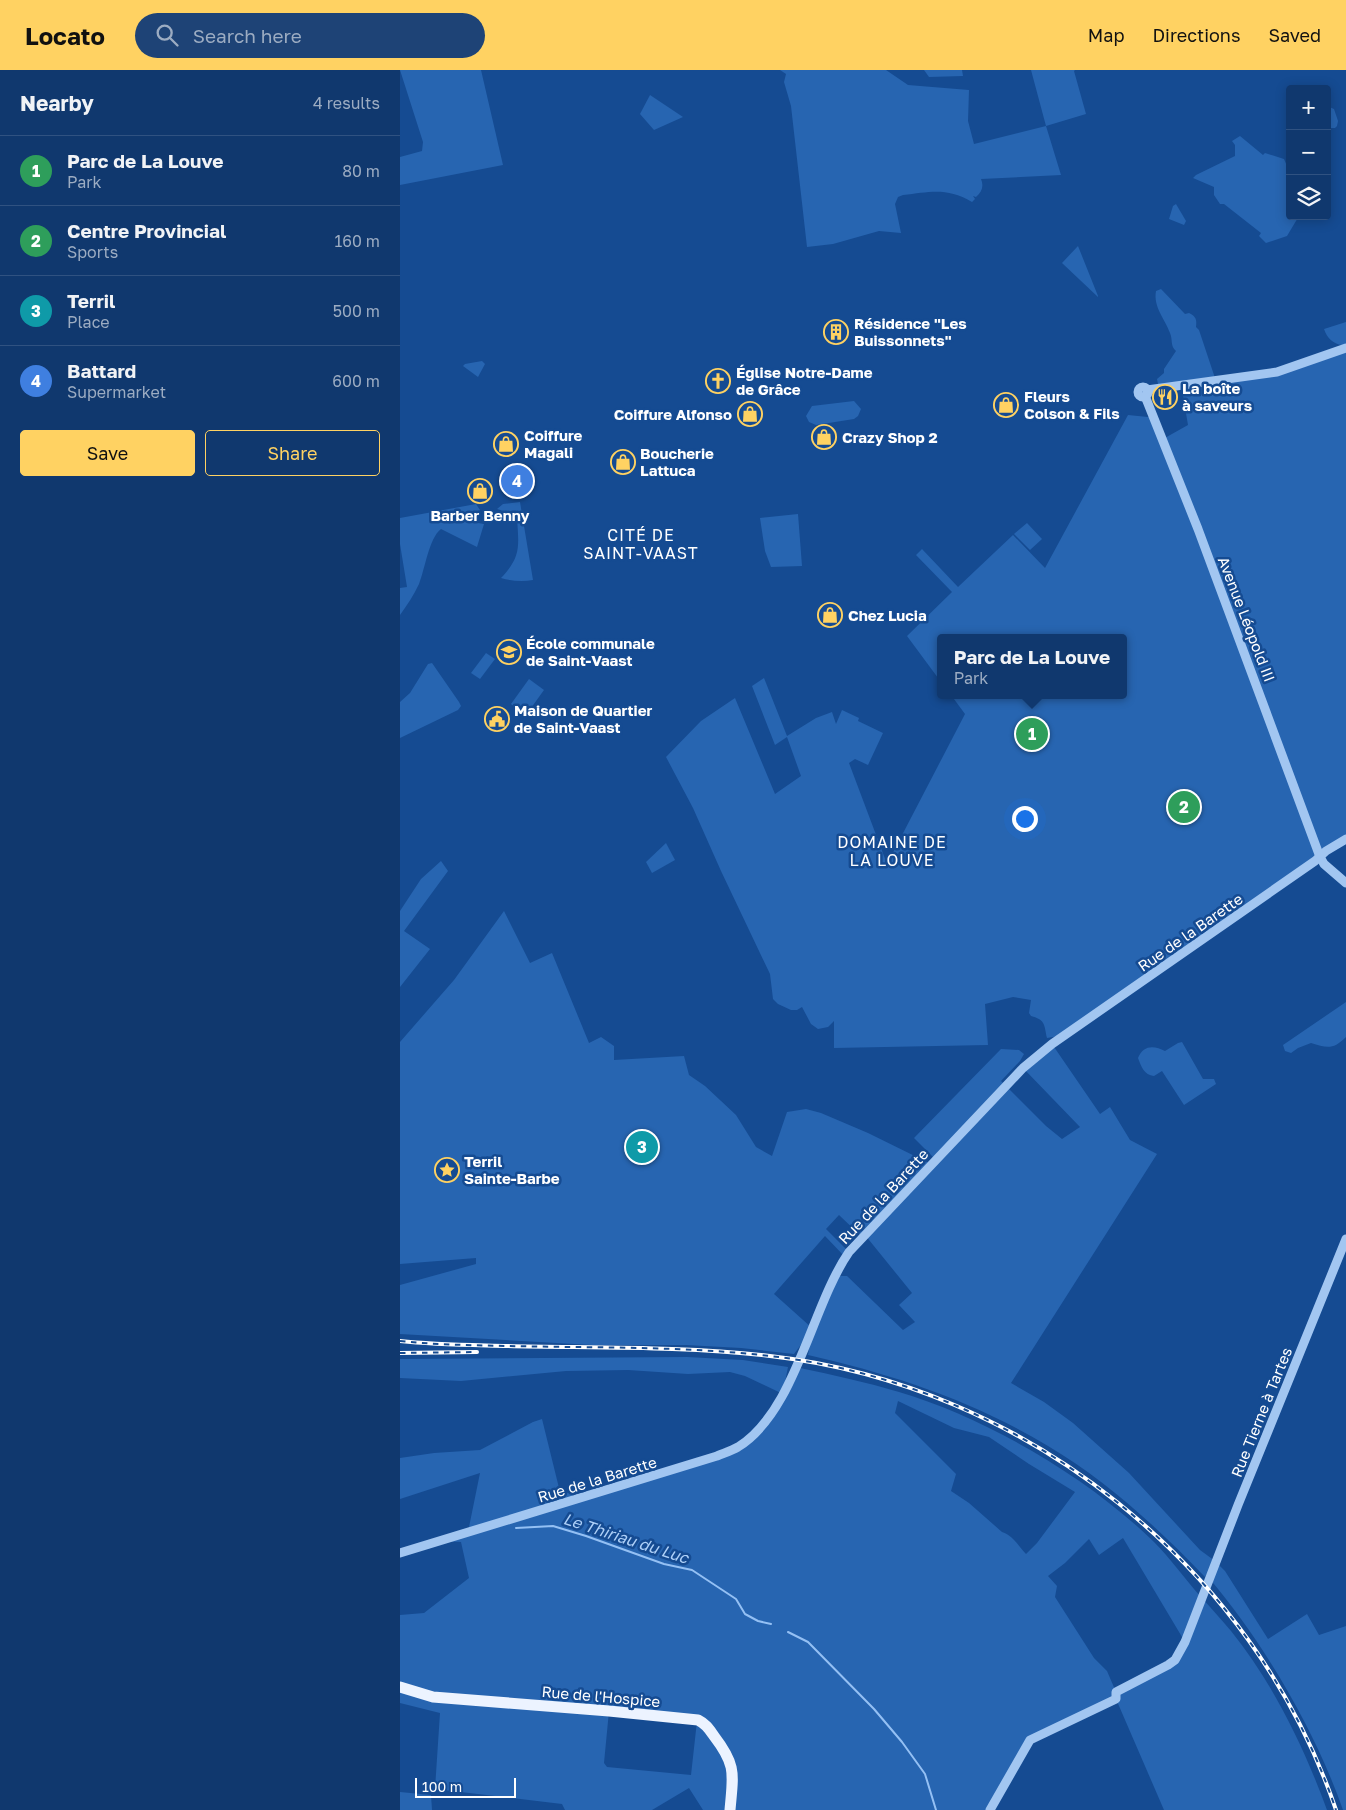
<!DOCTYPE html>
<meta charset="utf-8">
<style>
:root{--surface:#10386e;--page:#1e4376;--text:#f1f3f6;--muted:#9cacc2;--line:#305281;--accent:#ffd262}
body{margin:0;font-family:"Golos Text",sans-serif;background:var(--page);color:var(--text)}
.controls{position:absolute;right:15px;top:15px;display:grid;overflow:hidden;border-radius:5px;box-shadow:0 2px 12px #0003}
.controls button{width:45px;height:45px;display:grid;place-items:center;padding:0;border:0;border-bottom:1px solid var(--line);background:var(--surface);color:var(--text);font:25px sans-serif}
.scale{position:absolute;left:15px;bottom:12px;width:101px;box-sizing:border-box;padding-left:5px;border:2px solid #fff;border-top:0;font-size:14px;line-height:18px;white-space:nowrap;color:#fff;-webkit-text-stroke:4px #154b92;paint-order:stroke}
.you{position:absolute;left:624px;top:748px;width:18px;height:18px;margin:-12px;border:4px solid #fff;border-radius:50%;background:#1a73e8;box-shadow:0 0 0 8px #1a73e833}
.badge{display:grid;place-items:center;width:32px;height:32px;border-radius:50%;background:var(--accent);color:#fff;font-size:16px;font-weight:700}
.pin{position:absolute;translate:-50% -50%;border:2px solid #fff;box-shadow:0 1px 5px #0006}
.popup{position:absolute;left:537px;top:564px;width:190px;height:65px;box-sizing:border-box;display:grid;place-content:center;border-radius:5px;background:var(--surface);filter:drop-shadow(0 1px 4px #0005);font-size:16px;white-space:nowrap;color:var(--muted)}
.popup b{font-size:19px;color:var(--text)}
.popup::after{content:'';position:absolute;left:50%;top:100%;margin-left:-10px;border:10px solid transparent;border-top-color:var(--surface)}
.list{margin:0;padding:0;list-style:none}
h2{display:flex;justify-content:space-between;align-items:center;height:65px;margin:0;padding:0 20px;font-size:21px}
h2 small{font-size:16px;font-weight:400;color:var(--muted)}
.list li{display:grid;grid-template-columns:32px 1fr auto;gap:15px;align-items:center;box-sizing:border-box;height:70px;padding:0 20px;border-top:1px solid var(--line)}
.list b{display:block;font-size:19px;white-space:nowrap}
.list p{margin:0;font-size:16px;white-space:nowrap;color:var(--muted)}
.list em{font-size:16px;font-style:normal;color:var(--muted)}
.actions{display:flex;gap:10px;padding:15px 20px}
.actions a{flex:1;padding:11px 0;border:1px solid var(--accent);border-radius:5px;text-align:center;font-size:18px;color:var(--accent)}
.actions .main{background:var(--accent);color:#111}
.icon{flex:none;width:28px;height:28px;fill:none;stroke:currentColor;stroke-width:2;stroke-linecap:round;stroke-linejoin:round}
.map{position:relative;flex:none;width:946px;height:1740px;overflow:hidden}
header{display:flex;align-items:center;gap:30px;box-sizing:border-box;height:70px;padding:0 25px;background:var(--accent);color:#111}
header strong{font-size:24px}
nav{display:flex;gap:28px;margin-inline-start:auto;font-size:18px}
.search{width:350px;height:45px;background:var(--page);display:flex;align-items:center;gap:12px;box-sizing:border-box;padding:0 18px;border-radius:28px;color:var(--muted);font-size:19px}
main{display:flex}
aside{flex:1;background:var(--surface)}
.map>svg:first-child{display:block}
.green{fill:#2765b1;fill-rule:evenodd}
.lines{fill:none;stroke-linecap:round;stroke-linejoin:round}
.stream{stroke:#94c0f4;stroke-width:2}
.tertiary{stroke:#a2c6f1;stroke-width:9}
.primary{stroke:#ecf3ff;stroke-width:11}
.rail-casing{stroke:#fff;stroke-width:4}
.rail{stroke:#154b92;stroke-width:2;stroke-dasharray:5.5;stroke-linecap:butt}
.labels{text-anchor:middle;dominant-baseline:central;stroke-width:5;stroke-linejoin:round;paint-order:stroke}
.poi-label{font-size:15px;font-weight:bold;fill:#fff;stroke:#154b92;text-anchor:start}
.street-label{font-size:15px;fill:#fff;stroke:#154b92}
.neighbourhood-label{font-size:16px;letter-spacing:1px;fill:#fff;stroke:#154b92}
.water-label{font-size:16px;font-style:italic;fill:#aed0f8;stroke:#154b92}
</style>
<header>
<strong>Locato</strong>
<div class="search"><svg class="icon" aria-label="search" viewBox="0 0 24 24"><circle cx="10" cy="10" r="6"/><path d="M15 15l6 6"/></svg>Search here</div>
<nav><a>Map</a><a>Directions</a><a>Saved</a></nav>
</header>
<main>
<aside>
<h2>Nearby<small>4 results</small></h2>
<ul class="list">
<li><span class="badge" style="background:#2e9e5b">1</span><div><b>Parc de La Louve</b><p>Park</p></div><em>80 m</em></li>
<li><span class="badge" style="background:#2e9e5b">2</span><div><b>Centre Provincial</b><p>Sports</p></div><em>160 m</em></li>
<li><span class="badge" style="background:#0f9aa8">3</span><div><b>Terril</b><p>Place</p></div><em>500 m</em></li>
<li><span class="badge" style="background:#3f7fe0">4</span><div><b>Battard</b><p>Supermarket</p></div><em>600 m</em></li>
</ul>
<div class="actions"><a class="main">Save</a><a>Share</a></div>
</aside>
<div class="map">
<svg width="946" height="1740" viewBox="0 0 946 1740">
<rect width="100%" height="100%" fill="#154b92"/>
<g class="green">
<path d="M0,0h81l22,95 -103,20v-28l22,-6 1,-9z"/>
<path d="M380,0h106l22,15 61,5 -1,31 6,23 72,-18 -15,-56h44l-1,1 12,43 -40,12 15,49 -80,4c3,7 1,13 -5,18l-3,-1 2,3 -3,3c-25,-15 -42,-10 -69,-7l-5,2 -3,7 6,29 -22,-2 -46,13 -26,3 -16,-141 -7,-24 2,-8z"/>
<path d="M524,0h38l1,6 -34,1z"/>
<path d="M250,25l33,22 -29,13 -14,-16z"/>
<path d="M927,36l7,3 4,12 -1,5 -2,2h-6l-2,-4z"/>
<path d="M840,66l23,19 2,-2 19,6 6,14v43h9l-12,20 -21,7 -7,-7 2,-3 -37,-29h-4l-6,-9v-8l-21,-9 3,-3 39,-19v-11l-3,-4z"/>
<path d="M776,134l10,17 -2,4 -15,-6 4,-13z"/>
<path d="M678,176l20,50v1l-36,-34z"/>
<path d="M761,219l24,25 4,-1c7,3 8,7 7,14l3,3 17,51 -57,8 -2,-10 7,-6v-4l12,-18c-6,-5 -3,-11 -6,-18 -5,-14 -17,-26 -14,-42z"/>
<path d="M946,252v517l-281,196 -18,3c-3,-13 -1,-18 -16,-22l-2,-3 2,-13 -18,-3 -28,7 3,41 -154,3v-27l-6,6 -10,2 -7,-5 -9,-17 -5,3h-6l-13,-6 -5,-5 -3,-25 -49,-103 -28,-63 -27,-51 35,-36 34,-23 40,96 26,-18 -14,-39 -12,8 -23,-59 12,-8 23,58 29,-18 16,-6 4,12 6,-14 17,8 -1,3 25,12 -15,32 -13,-6 -6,4 38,101 78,-150 -14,-19h172v-57h-182v44l-34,-46 45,-44 -36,-37 6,-6 36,38 55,-52 32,33 83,-153 20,2 5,-1 10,23 25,-14 -6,-35c31,-5 65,-9 95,-19 23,-7 44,-17 65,-26 -9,-1 -15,-7 -18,-16z"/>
<path d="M82,291l3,3 -7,13 -15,-11 2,-2z"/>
<path d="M454,331l7,8 -3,7 -4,3 -38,6 -7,-3 -3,-6 6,-10z"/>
<path d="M120,432l13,78c-11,2 -21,1 -32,-2 22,-23 17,-34 16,-63l-20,-6 6,-5z"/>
<path d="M76,434l4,6 -2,13 6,1 -7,23 -36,-18c-12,9 -16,40 -22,55 -5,11 -12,21 -19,31v-27l7,-1 -7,-43v-26z"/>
<path d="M398,444l4,52 -31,1 -6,-16 -5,-33z"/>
<path d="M627,453l15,16 -12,11 -16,-16z"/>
<path d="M86,583l9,6 -15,20 -9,-6z"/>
<path d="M32,593l27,39 2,4 -3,4 -58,28v-36l10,-9 18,-29z"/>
<path d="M129,609l15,11 -18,25 -15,-11z"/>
<path d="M266,773l9,17 -23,13 -6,-11z"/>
<path d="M41,791l7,10 -44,60 26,18 -30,38v-76l21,-32z"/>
<path d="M104,841l26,52 22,-10 37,90 12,-6 13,9v14l70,-4 5,19 16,11 31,29 20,32 16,9 15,-44 19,-3 15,4 47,20 63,31 4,-5 -21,-21 87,-89 18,1 5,4 -4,7 -19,20 45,45 16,13 18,-12 -57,-59 29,-24 48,70 10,-7 20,33 27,14 -146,229 33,19 29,21 56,50 71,77 15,11 10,10 43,68 39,-25 12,21 27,-9v184h-3c-28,-80 -79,-167 -134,-232l4,-14 -8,13c-47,-49 -98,-96 -157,-131 -74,-45 -156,-72 -240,-91l4,-25 -18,24 -53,-6 -55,-3h-94l-192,-11v-49l76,-21v-6l-76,6v-222l54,-62zM439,1145l23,22 3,-2 47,58 -13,12 16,17 -12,8 -56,-54h-11l-24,52 -38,-34 51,-58 20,21 4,-5 -23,-23z"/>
<path d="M946,932v35c-13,13 -19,11 -35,6l-13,5 -7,5 -6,-2 -2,-6z"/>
<path d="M782,972l21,37h11l2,5 -32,21 -22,-34 -8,5c-10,-1 -13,-10 -16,-18 5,-13 16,-13 27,-7l13,-8z"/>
<path d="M287,1287l56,3 45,7 -5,25 17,-24c33,7 66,14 99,24 88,26 190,86 255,150 17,17 31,37 47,55 10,11 20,22 30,34 42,52 73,116 96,179h-163l-48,-111 -86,41 -40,70h-287l-14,-22 -37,22h-87l-3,-6 -127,-15 5,-76 -40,-10v-88l24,-2 45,-35 -8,-36 -22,-1 29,-9 12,-59 -80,26v-41l34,-5 46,-3 53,-28 9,-3 18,73 31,3 148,-49 44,-52 -38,-18 -15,-4 -42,2 -60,-4 -62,1 -105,10 -61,-3v-19zM498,1331l56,27 35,9 40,27 46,28 -38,51 -11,11c-8,-8 -12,-18 -24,-22l-33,-29 -18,-12 5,-17 -61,-61zM723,1468l62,104 -17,23 -52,27 -9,-21 -13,-13 -39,-61 2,-11 -9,-10 17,-13 24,-24 10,16zM209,1641l88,10 -6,54 -84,-8 -3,-4z"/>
<path d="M0,1722l31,3 1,15h-32z"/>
</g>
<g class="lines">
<g class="stream">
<path d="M116,1458l37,-2 33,10 78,28 28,6 44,29 9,15 13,7 13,3"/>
<path d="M388,1562l20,10 66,67 28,33 23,32 11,36"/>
</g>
<g class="tertiary">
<circle cx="743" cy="322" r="5"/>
<path d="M747,320l130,-18 69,-24"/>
<path d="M745,326l53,133 122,328 4,7 22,19"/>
<path d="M0,1483l317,-97c7,-3 14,-5 21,-9 58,-36 73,-140 111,-195l174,-184 29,-24 263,-183 11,-10 20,-12"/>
<path d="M590,1740l40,-70 86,-41v-7l52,-27 7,-5 10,-18 53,-137 108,-266"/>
</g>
<path class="primary" d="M0,1617l33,10 176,14 89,9c8,4 11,9 16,16 23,30 19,38 16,74"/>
<defs>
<g id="rail">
<path d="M0,1271c36,4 72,4 108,5 87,2 176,0 262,10 255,29 484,211 566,454"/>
<path d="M0,1283l77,-1"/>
</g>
</defs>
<use href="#rail" class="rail-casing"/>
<use href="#rail" class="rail"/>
</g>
<defs>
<symbol id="building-ring" viewBox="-11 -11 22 22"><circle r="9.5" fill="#154b92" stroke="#ffd262" stroke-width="1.5"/><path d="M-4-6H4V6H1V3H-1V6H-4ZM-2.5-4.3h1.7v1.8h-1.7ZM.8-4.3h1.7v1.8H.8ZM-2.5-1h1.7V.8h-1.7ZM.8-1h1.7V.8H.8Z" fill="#ffd262"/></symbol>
<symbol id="church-ring" viewBox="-11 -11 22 22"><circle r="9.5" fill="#154b92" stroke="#ffd262" stroke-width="1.5"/><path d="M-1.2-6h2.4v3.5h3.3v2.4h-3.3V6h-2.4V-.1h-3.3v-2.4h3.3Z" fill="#ffd262"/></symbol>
<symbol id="restaurant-ring" viewBox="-11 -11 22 22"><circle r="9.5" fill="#154b92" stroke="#ffd262" stroke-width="1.5"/><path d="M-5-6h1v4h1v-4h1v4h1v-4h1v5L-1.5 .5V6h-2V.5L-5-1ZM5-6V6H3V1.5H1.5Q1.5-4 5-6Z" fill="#ffd262"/></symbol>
<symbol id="shop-ring" viewBox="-11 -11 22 22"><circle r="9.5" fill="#154b92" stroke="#ffd262" stroke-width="1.5"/><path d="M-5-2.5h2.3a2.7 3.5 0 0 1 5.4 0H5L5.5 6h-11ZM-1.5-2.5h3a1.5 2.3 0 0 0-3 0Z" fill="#ffd262"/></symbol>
<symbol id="school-ring" viewBox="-11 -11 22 22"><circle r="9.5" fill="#154b92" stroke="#ffd262" stroke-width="1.5"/><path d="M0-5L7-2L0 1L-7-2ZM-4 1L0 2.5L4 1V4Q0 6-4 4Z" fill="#ffd262"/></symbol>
<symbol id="civic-ring" viewBox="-11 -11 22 22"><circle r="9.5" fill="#154b92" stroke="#ffd262" stroke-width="1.5"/><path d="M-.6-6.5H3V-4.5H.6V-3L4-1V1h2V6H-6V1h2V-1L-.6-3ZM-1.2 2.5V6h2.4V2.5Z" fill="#ffd262"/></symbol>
<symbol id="sight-ring" viewBox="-11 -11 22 22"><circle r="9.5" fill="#154b92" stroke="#ffd262" stroke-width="1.5"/><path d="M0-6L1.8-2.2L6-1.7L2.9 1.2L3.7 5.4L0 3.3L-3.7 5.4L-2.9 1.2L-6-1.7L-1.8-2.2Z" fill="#ffd262"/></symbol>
</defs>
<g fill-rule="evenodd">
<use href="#building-ring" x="422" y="248" width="28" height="28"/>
<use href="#church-ring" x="304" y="297" width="28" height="28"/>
<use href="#restaurant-ring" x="751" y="313" width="28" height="28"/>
<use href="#shop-ring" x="592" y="321" width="28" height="28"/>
<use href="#shop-ring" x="336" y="330" width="28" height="28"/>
<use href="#shop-ring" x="410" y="353" width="28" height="28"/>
<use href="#shop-ring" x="92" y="360" width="28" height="28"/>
<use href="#shop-ring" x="209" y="378" width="28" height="28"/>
<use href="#shop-ring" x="66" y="407" width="28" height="28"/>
<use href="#shop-ring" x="416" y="531" width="28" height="28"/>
<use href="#school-ring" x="95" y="568" width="28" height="28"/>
<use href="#civic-ring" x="83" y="635" width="28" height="28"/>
<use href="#sight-ring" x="33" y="1086" width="28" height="28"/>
</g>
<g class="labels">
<g class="poi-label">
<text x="454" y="253">Résidence "Les<tspan x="454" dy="17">Buissonnets"</tspan></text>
<text x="336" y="302">Église Notre-Dame<tspan x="336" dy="17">de Grâce</tspan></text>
<text x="782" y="318">La boîte<tspan x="782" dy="17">à saveurs</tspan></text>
<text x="624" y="326">Fleurs<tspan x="624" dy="17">Colson &amp; Fils</tspan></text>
<text x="332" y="344" text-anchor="end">Coiffure Alfonso</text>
<text x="124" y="365">Coiffure<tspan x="124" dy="17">Magali</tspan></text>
<text x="442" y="367">Crazy Shop 2</text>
<text x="240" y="383">Boucherie<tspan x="240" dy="17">Lattuca</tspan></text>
<text x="80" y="445" text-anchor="middle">Barber Benny</text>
<text x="448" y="545">Chez Lucia</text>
<text x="126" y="573">École communale<tspan x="126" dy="17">de Saint-Vaast</tspan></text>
<text x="114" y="640">Maison de Quartier<tspan x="114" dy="17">de Saint-Vaast</tspan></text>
<text x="64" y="1091">Terril<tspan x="64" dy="17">Sainte-Barbe</tspan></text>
</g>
<g class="street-label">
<text transform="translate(847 549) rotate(69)">Avenue Léopold III</text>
<text transform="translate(790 862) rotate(-35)">Rue de la Barette</text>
<text transform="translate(483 1126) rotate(-47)">Rue de la Barette</text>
<text transform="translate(861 1342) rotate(-68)">Rue Tierne à Tartes</text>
<text transform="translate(197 1409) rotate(-17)">Rue de la Barette</text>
<text transform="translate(201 1626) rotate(5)">Rue de l'Hospice</text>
</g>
<g class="neighbourhood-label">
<text x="241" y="465">CITÉ DE<tspan x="241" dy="18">SAINT-VAAST</tspan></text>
<text x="492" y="772">DOMAINE DE<tspan x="492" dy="18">LA LOUVE</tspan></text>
</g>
<g class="water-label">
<text transform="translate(226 1468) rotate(18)">Le Thiriau du Luc</text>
</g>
</g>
</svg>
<div class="controls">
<button>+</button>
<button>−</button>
<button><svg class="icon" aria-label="layers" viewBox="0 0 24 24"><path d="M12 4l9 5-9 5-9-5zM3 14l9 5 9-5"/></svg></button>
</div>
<div class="scale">100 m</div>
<div class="you"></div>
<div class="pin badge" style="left:632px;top:664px;background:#2e9e5b">1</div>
<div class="popup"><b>Parc de La Louve</b>Park</div>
<div class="pin badge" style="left:784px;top:737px;background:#2e9e5b">2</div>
<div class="pin badge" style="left:242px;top:1077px;background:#0f9aa8">3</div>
<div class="pin badge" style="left:117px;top:411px;background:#3f7fe0">4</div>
</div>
</main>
